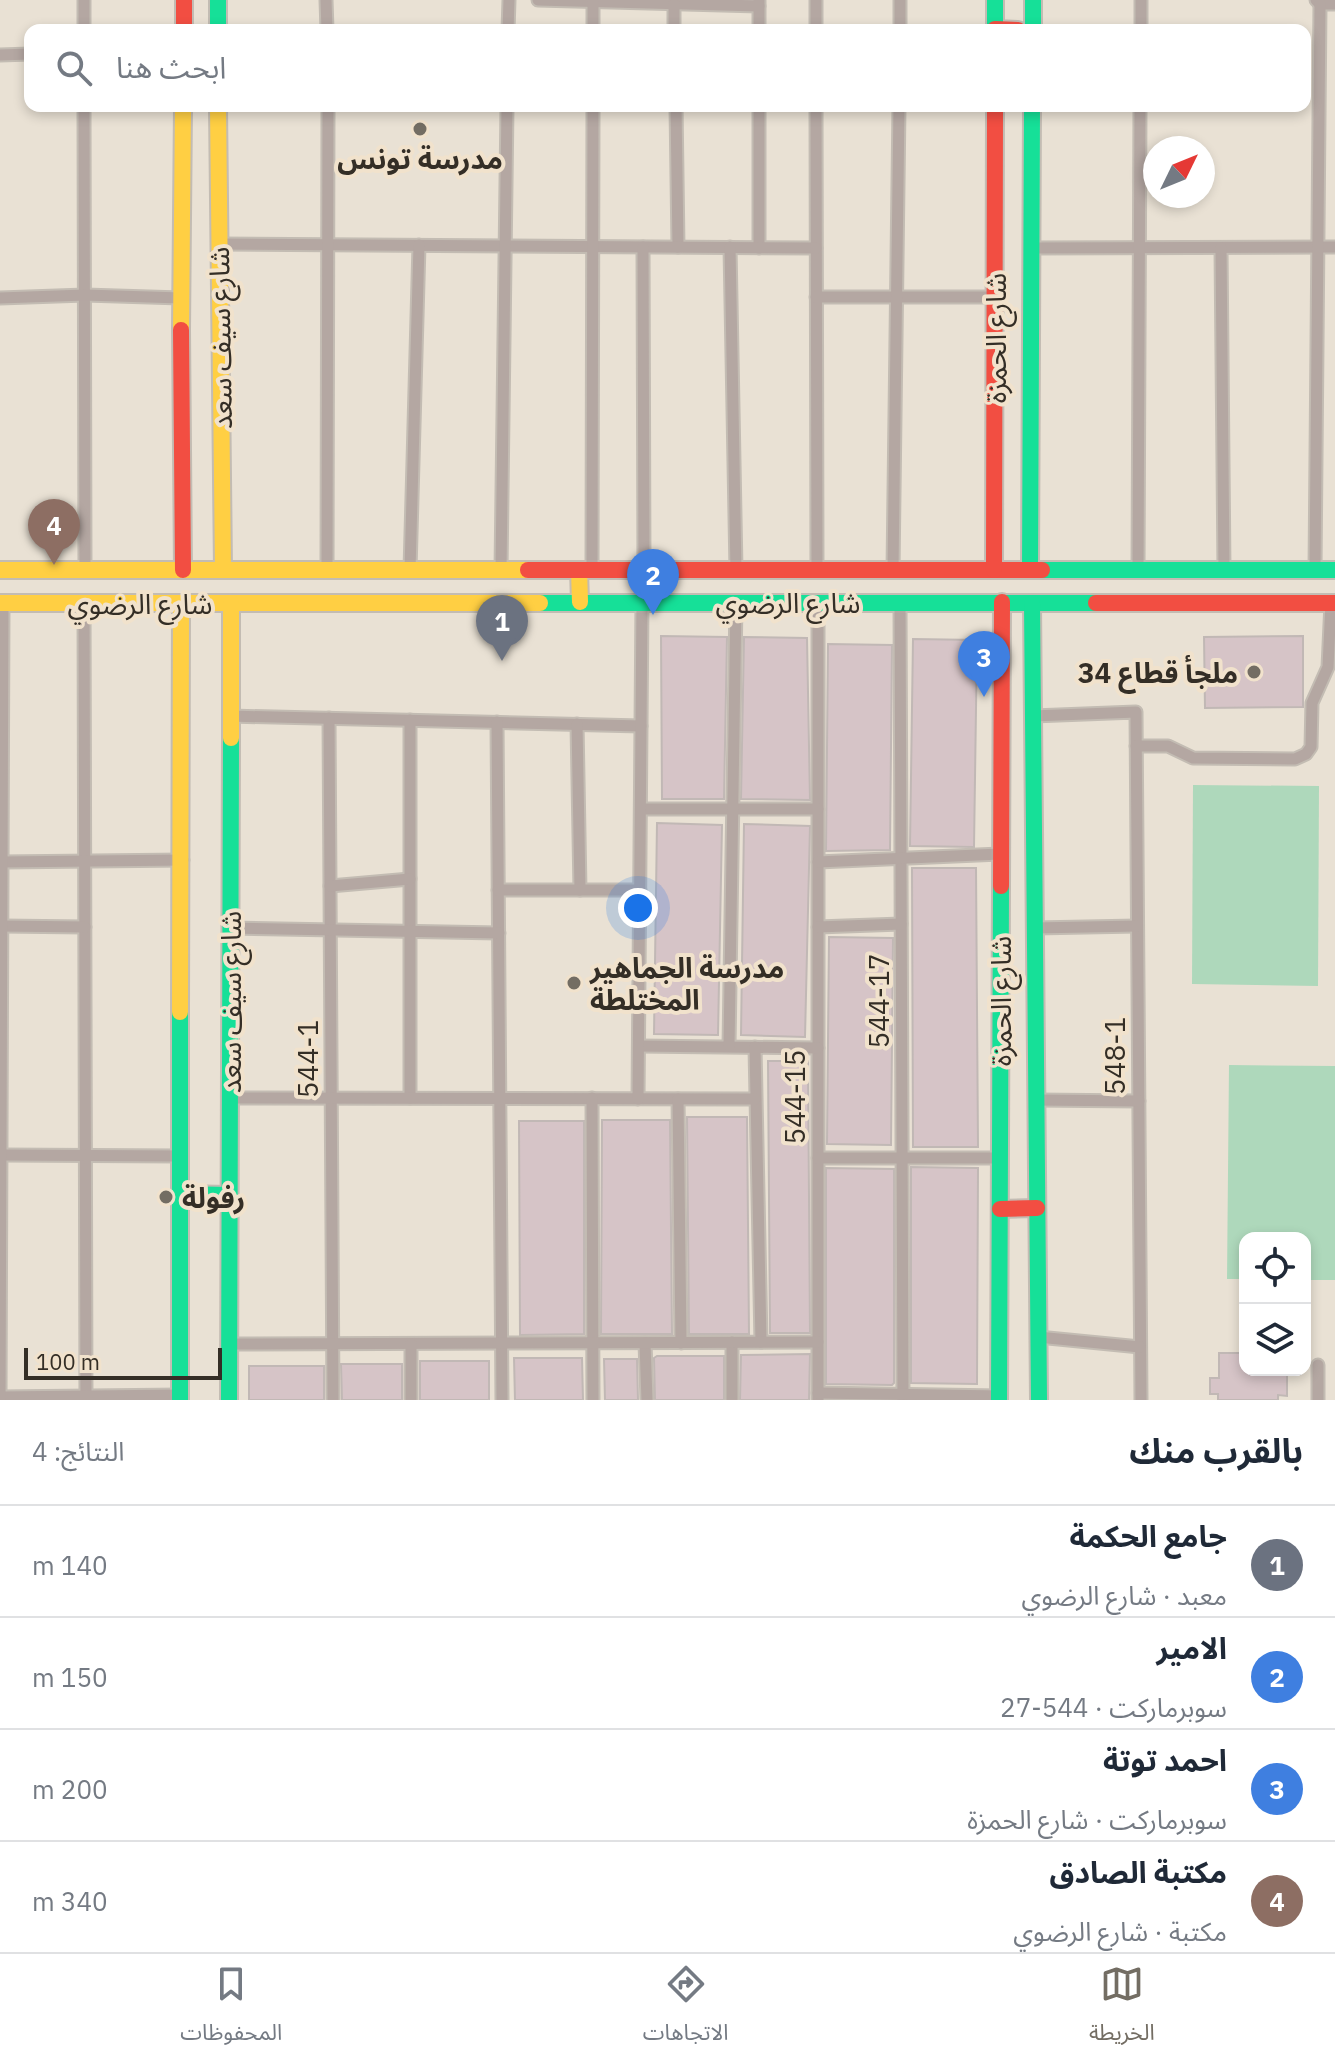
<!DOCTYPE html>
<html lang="ar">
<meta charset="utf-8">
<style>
:root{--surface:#fff;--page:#f6f6f7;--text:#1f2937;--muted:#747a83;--line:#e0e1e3;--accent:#736d63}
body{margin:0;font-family:"IBM Plex Sans","Noto Sans Arabic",sans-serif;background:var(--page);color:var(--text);direction:rtl}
.controls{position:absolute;right:24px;bottom:24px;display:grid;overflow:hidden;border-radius:16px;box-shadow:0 4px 12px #0003}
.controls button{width:72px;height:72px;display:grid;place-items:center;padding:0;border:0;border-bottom:2px solid var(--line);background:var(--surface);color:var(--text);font:40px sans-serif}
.compass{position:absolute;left:1143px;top:136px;width:72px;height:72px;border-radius:50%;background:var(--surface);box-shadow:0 4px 12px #0003;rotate:47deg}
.scale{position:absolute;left:24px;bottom:20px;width:198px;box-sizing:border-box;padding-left:8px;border:4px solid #342e26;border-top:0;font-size:22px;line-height:28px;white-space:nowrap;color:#342e26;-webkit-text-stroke:6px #f1e2cc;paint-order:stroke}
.you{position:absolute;left:638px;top:908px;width:28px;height:28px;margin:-20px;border:6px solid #fff;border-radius:50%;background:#1a73e8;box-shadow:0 0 0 12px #1a73e833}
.badge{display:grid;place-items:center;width:52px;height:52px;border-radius:50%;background:var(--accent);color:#fff;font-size:26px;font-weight:700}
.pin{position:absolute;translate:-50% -66px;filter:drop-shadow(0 2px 4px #0008)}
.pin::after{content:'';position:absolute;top:42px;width:28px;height:24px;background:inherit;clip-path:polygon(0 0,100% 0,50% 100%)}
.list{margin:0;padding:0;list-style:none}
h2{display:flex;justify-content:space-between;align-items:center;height:104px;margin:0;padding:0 32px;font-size:34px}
h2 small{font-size:26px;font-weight:400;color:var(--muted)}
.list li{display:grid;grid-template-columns:52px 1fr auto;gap:24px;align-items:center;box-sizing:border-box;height:112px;padding:0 32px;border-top:2px solid var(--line)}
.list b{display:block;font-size:30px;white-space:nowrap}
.list p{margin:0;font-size:26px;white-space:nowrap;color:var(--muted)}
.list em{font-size:26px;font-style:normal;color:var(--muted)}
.icon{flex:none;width:44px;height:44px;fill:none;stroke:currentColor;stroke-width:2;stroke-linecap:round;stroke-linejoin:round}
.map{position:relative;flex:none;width:1335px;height:1400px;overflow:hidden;direction:ltr}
.search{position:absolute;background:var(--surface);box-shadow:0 4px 12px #0003;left:24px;right:24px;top:24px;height:88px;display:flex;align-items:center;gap:20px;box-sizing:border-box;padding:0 28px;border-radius:16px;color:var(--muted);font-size:30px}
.sheet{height:552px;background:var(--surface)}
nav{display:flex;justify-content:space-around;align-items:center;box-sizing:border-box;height:112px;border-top:2px solid var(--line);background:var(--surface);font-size:22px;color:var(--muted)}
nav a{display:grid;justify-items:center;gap:4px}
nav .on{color:var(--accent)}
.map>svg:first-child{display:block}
.green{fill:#aed8bb}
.building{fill:#d6c4c7;stroke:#c1b8b5;stroke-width:2}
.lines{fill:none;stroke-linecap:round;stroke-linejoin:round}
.street-casing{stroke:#c3bcb3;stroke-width:15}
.fast-casing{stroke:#c3bcb3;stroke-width:20}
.slow-casing{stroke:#c3bcb3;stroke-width:20}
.jam-casing{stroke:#c3bcb3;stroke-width:20}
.street{stroke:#b4a7a2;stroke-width:11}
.fast{stroke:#16e098;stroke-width:16}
.slow{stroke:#ffcf43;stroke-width:16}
.jam{stroke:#f24e42;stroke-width:16}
.poi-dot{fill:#736d63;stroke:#f1e2cc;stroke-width:3}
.labels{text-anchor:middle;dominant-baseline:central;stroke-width:8;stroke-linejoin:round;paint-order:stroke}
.poi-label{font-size:28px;font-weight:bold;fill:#342e26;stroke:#f1e2cc;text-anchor:start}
.street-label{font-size:28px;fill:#342e26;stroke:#f1e2cc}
</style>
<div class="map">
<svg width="1335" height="1400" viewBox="0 0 1335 1400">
<rect width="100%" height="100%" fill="#e9e1d4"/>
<g class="green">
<path d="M1193,785l126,1 -1,200 -126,-2z"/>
<path d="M1229,1065l106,1v214h-30v-42h-60v41h-18z"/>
</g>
<g class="building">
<path d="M661,636l66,1 -3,162h-62z"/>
<path d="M1303,636v71l-98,1 -1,-71z"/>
<path d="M744,637l63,1 3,162 -69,-1z"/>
<path d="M913,639l64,1 -3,207 -64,-1z"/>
<path d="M828,644l64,1 -2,205 -64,1z"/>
<path d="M657,823l65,2 -4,210 -64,-1z"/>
<path d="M744,824l66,2 -5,211 -64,-2z"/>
<path d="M912,868h64l2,279h-65z"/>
<path d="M829,937l64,1 -2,207 -64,-1z"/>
<path d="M768,1061h40l2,272h-40z"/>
<path d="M687,1117h60l2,217h-60z"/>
<path d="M602,1120h68l2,214h-71z"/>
<path d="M519,1121h65v213l-64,1z"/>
<path d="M911,1167l67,1 -1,216 -66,-1z"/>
<path d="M826,1168l68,1v214l-2,2 -66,-1z"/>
<path d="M1219,1353h26v17h42v26l-9,-1v5h-60v-6h-8v-16h9z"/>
<path d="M810,1354l-1,46h-69l1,-45z"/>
<path d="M657,1356h67v44h-69l-1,-42z"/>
<path d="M514,1358h68l1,42h-68z"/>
<path d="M604,1359h33l1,41h-33z"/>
<rect x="420" y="1361" width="69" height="39"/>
<path d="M341,1364h61v36h-60z"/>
<rect x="249" y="1366" width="75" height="34"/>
</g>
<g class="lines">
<defs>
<g id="street">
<path d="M84,0v30"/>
<path d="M326,0l1,30"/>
<path d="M538,0l221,6"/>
<path d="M816,0v30"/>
<path d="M900,0v30"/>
<path d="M1316,0l4,4h15"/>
<path d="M674,4v26"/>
<path d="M508,30l1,-30"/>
<path d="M593,30v-28"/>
<path d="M759,30v-29"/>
<path d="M1141,30v-30"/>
<path d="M0,55l30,-1"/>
<path d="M84,106l1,464"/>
<path d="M676,106l2,141"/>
<path d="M759,106v142"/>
<path d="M816,106l1,464"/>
<path d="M219,244l597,4"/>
<path d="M643,247l1,323"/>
<path d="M730,247l6,323"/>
<path d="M1031,248l304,-1"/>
<path d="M1221,248l3,322"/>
<path d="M816,297h179"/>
<path d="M0,298l85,-3 96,3"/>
<path d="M327,570l1,-464"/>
<path d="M410,570l9,-325"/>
<path d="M501,570l6,-464"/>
<path d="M592,570l1,-464"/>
<path d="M893,570l6,-464"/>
<path d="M1138,570l2,-464"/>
<path d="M1315,570l5,-566"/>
<path d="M818,602v798"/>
<path d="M900,602l3,798"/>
<path d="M84,603l2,797"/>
<path d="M230,716l411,10"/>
<path d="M1033,716l103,-4 5,688"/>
<path d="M329,718l4,682"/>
<path d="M410,720v378"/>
<path d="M497,722l5,678"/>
<path d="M577,724l3,166"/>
<path d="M1136,746h32l25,12 102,1 11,-5 5,-7 1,-44 16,-36 3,-64"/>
<path d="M641,809h177"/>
<path d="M2,862l181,-2"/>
<path d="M818,862l182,-8"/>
<path d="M330,886l80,-7"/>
<path d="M498,890h142"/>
<path d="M2,926l83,1"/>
<path d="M818,927l83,-3"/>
<path d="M230,928l269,5"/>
<path d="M1035,928l102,-2"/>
<path d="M639,1046l179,2"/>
<path d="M729,1046l7,-444"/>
<path d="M755,1047l6,295"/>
<path d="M230,1098l525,1"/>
<path d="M592,1098l1,302"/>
<path d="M638,1099l4,-497"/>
<path d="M678,1099l3,244"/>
<path d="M1036,1100l103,1"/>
<path d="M1,1155l179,1"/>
<path d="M818,1158h182"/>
<path d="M1038,1337l102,10"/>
<path d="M732,1342v58"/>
<path d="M645,1343l2,57"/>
<path d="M229,1344l589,-2"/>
<path d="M411,1344v56"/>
<path d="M1318,1365v35"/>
<path d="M818,1393l181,3"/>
<path d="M0,1397l180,-2"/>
<path d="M0,1398l3,-795"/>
</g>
<g id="fast">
<path d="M218,0v30"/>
<path d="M995,0v30"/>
<path d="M1033,0v30"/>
<path d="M1030,570l2,-464"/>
<path d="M1042,570h293"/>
<path d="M540,603h556"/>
<path d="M1032,603l7,797"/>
<path d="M180,1194l49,1"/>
<path d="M180,1400v-388"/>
<path d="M229,1400l2,-662"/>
<path d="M999,1400l2,-514"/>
</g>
<g id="slow">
<path d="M218,106l5,464"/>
<path d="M181,330l2,-224"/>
<path d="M0,570h528"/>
<path d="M579,570l1,32"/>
<path d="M0,603h540"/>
<path d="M231,738v-135"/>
<path d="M180,1012l1,-409"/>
</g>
<g id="jam">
<path d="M184,0v30"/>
<path d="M995,29l23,1"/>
<path d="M181,330l2,240"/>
<path d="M528,570h514"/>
<path d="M994,570l1,-464"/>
<path d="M1096,603h239"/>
<path d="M1001,886l1,-284"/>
<path d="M1000,1209l37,-1"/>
</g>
</defs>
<use href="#street" class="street-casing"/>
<use href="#fast" class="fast-casing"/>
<use href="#slow" class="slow-casing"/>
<use href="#jam" class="jam-casing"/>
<use href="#street" class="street"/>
<use href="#fast" class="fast"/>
<use href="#slow" class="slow"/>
<use href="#jam" class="jam"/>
</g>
<g class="poi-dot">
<circle cx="420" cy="129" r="8"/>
<circle cx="1254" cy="672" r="8"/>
<circle cx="574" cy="983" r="8"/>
<circle cx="166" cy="1197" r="8"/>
</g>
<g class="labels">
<g class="poi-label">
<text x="420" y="158" text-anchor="middle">مدرسة تونس</text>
<text x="1238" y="672" text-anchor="end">ملجأ قطاع 34</text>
<text x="590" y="967">مدرسة الجماهير<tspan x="590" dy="32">المختلطة</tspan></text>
<text x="182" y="1197">رفولة</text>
</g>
<g class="street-label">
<text transform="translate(220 338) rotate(-91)">شارع سيف سعد</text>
<text transform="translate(995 338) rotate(-90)">شارع الحمزة</text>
<text x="788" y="602">شارع الرضوي</text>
<text x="140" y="603">شارع الرضوي</text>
<text transform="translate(878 1001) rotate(-90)">544-17</text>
<text transform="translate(1000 1001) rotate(-90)">شارع الحمزة</text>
<text transform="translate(230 1002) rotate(-90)">شارع سيف سعد</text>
<text transform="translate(1114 1056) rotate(-90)">548-1</text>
<text transform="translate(307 1059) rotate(-90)">544-1</text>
<text transform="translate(794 1097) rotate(-90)">544-15</text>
</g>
</g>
</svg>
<div class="controls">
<button><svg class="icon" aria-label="locate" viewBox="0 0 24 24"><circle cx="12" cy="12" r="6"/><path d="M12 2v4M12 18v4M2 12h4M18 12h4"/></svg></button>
<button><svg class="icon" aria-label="layers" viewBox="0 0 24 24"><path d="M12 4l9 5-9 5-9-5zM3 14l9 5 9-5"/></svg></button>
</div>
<svg class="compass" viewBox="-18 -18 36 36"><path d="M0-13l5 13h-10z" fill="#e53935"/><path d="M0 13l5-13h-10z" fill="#747a83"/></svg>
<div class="scale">100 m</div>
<div class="you"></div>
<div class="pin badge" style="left:502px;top:661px;background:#6b7280">1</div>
<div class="pin badge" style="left:653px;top:615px;background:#3f7fe0">2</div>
<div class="pin badge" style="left:984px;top:697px;background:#3f7fe0">3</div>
<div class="pin badge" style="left:54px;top:565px;background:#8d6e63">4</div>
<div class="search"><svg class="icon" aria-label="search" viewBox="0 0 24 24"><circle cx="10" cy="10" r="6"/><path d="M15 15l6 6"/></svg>ابحث هنا</div>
</div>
<section class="sheet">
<h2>بالقرب منك<small>النتائج: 4</small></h2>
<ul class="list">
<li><span class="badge" style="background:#6b7280">1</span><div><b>جامع الحكمة</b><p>معبد · شارع الرضوي</p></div><em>140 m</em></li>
<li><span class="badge" style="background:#3f7fe0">2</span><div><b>الامير</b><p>سوبرماركت · 544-27</p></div><em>150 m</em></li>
<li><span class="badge" style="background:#3f7fe0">3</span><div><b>احمد توتة</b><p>سوبرماركت · شارع الحمزة</p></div><em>200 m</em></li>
<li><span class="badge" style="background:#8d6e63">4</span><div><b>مكتبة الصادق</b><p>مكتبة · شارع الرضوي</p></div><em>340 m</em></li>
</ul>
</section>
<nav>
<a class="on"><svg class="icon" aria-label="map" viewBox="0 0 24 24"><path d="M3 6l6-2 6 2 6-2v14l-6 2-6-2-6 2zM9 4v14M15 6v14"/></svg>الخريطة</a>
<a><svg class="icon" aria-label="directions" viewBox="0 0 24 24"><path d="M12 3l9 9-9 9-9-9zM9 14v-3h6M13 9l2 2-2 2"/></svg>الاتجاهات</a>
<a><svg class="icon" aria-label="saved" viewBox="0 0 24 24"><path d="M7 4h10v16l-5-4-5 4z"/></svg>المحفوظات</a>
</nav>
